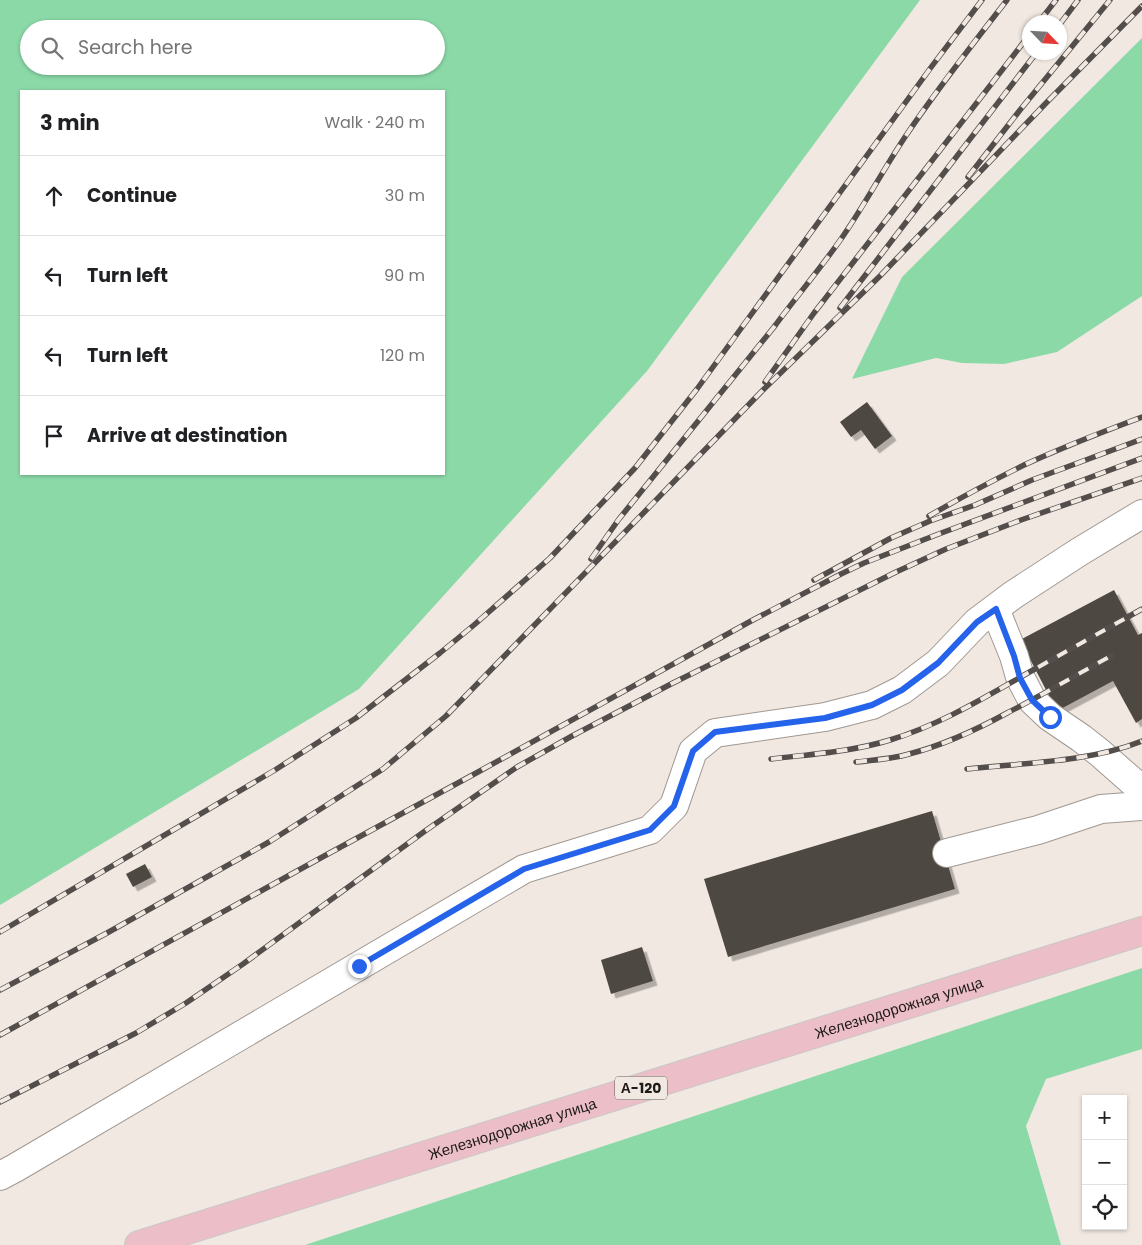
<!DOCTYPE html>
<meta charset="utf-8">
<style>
:root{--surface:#fff;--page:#f6f6f6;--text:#202124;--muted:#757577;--line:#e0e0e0}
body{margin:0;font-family:Poppins,sans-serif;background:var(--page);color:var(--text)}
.controls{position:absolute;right:15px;bottom:15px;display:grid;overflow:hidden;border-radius:0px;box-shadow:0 1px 4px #0004}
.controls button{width:45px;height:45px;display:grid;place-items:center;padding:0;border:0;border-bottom:1px solid var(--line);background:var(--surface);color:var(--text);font:25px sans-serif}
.compass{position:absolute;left:1022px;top:15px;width:45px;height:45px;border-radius:50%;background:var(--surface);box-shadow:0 1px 4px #0004;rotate:115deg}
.stop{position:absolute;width:15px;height:15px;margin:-11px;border:4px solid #2563eb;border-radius:50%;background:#fff}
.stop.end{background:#2563eb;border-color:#fff;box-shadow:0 1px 5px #0008}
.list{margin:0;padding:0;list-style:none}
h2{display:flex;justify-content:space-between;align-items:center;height:65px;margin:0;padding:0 20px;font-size:21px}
h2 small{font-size:16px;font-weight:400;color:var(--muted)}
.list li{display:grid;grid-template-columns:32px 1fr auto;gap:15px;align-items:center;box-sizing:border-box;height:80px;padding:0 20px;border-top:1px solid var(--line)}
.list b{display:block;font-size:19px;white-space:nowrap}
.list em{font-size:16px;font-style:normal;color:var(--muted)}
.icon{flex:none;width:28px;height:28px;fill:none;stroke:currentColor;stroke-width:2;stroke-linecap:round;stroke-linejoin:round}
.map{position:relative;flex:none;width:1142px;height:1245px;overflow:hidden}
.search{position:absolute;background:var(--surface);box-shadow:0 1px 4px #0004;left:20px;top:20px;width:425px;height:55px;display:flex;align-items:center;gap:12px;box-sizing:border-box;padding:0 18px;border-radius:28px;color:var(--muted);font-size:19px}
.panel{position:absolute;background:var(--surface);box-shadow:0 1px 4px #0004;left:20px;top:90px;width:425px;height:385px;border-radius:0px}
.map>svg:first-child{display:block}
.green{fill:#8cd9a8;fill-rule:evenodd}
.building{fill:#4e4942;filter:url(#shadow)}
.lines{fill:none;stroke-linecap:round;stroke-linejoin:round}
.minor-casing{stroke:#a09892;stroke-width:30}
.major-casing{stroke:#c9c8c8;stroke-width:30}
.minor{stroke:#fff;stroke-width:28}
.major{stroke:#ecbec8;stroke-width:28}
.rail-casing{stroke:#534e4b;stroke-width:5.5}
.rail{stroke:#f1e8e1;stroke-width:4;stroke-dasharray:11;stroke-linecap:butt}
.route{stroke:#2563eb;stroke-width:6}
.labels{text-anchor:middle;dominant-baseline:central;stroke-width:5;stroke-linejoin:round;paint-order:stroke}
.shield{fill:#f1e8e1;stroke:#5d5854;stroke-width:1}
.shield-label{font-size:14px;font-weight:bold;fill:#1d1a18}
.street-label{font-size:15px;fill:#1d1a18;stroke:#f1e8e1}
</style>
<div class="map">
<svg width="1142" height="1245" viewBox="0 0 1142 1245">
<defs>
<filter id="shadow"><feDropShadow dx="4.5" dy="4.5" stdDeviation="0" flood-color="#0004"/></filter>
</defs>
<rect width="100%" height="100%" fill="#f1e8e1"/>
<g class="green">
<path d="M0,0h920l-273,371 -288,318 -359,216zM29,29h407v37h-407zM21,91h423v383h-423z"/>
<path d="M1142,38v258l-85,56 -53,12 -42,-1 -26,-5 -84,21 50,-102z"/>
<path d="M1142,968v81l-96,30 -20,47 35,119h-756z"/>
</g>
<g class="building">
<path d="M867,402l25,34 -17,13 -14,-19 -10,7 -11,-15z"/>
<path d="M1114,590l24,45 4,-2v86l-6,4 -23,-42 -56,30 -37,-71z"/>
<path d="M932,811l23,78 -227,68 -24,-78z"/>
<path d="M145,864l7,13 -19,10 -7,-13z"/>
<path d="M642,947l11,34 -42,13 -10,-34z"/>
</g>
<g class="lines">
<defs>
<g id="minor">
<path d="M995,609l19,47 6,21 12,23 18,17 31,21 19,15 42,37"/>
<path d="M947,853l91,-23 63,-21 41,-3"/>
<path d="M0,1176l15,-8 509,-299 126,-39 24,-24 19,-55 22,-18 110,-16 47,-12 30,-15 36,-27 39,-41 36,-27 66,-43 63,-38"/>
</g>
<g id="major">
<path id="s1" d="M139,1245l1003,-314"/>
</g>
</defs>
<use href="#minor" class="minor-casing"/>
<use href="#major" class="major-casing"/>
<use href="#minor" class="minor"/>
<use href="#major" class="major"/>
<defs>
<g id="rail">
<path d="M1039,22l17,-22"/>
<path d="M1060,24l18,-24"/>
<path d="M968,177l52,-67 90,-110"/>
<path d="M840,308l197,-256"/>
<path d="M765,382l49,-69 216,-279"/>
<path d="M929,516c31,-18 63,-35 95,-51 39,-18 78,-33 118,-48"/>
<path d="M591,559l28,-40 155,-192c22,-30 46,-58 67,-88 23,-33 42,-69 64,-102 32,-48 67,-92 102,-137"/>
<path d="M814,580l77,-42 39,-17 45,-16 57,-25 110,-41"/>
<path d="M771,759c40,-5 80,-7 119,-19 49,-15 92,-41 136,-66 39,-22 77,-43 116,-65"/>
<path d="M856,762c18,-2 36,-3 53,-8 35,-9 67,-24 98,-41 35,-18 69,-38 104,-57"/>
<path d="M967,769c56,-6 123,-7 175,-28"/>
<path d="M0,932l275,-162 81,-52 84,-65 34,-28 76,-67 85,-90 62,-79 235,-323 50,-66"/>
<path d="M0,990l107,-57 162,-91 114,-73 63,-53 317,-326 117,-114 168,-175 94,-95"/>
<path d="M0,1035l326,-180 152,-83 273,-151 90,-47 23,-11 72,-28 206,-77"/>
<path d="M0,1102l136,-69 50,-30 57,-39 182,-133 92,-64 55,-31 99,-52 225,-112 50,-23 75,-29 121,-42"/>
</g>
</defs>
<use href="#rail" class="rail-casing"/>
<use href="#rail" class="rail"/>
</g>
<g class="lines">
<path class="route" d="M359,966l165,-97 126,-39 24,-24 19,-55 22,-19 110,-14 47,-13 30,-15 36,-27 39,-41 19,-13 18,47 6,22 12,22 18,17"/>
</g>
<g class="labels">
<rect class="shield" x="615" y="1076.5" width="52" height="23" rx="4"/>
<g class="shield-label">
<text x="641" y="1088">А-120</text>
</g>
<g class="street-label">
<text stroke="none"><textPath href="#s1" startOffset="796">Железнодорожная улица</textPath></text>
<text stroke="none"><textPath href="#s1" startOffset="391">Железнодорожная улица</textPath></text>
</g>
</g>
</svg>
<div class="controls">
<button>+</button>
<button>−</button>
<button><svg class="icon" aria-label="locate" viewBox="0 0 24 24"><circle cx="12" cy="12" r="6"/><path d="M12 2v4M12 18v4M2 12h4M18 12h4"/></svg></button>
</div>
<svg class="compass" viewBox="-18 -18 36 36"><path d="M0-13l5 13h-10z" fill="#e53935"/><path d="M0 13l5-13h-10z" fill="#757577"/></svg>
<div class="stop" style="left:1050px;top:717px"></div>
<div class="stop end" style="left:359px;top:966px"></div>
<div class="search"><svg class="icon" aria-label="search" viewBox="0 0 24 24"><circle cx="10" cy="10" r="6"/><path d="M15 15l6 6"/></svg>Search here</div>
<section class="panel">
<h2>3 min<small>Walk · 240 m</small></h2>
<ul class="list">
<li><svg class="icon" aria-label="ahead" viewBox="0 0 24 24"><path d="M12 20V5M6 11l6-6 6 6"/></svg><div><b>Continue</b></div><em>30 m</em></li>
<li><svg class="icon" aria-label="left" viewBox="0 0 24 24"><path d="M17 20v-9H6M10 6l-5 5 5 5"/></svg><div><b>Turn left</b></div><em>90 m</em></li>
<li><svg class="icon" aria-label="left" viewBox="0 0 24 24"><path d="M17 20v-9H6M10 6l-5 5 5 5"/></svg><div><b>Turn left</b></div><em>120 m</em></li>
<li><svg class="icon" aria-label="arrive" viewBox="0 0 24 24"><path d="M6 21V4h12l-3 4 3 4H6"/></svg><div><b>Arrive at destination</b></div></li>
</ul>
</section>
</div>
